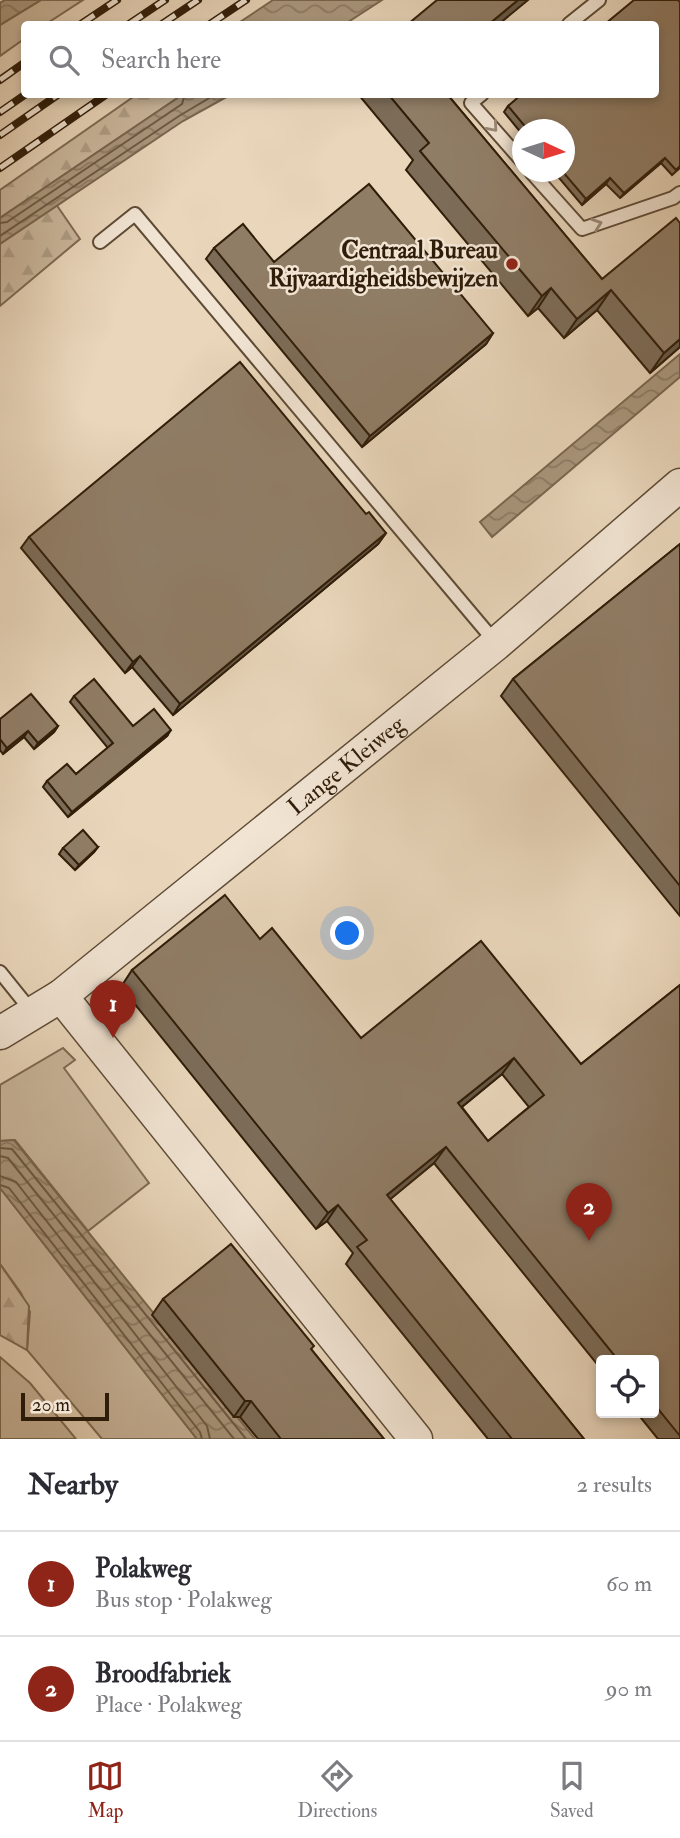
<!DOCTYPE html>
<meta charset="utf-8">
<style>
:root{--surface:#fff;--page:#f2f2f3;--text:#2b2b33;--muted:#7c7c81;--line:#e1e1e2;--accent:#8f2418}
body{margin:0;font-family:"IM FELL Double Pica",serif;background:var(--page);color:var(--text)}
.controls{position:absolute;right:21px;bottom:21px;display:grid;overflow:hidden;border-radius:7px;box-shadow:0 4px 10px #0003}
.controls button{width:63px;height:63px;display:grid;place-items:center;padding:0;border:0;border-bottom:2px solid var(--line);background:var(--surface);color:var(--text);font:35px sans-serif}
.compass{position:absolute;left:512px;top:119px;width:63px;height:63px;border-radius:50%;background:var(--surface);box-shadow:0 4px 10px #0003;rotate:94deg}
.scale{position:absolute;left:21px;bottom:18px;width:88px;box-sizing:border-box;padding-left:7px;border:4px solid #301d09;border-top:0;font-size:19px;line-height:24px;white-space:nowrap;color:#301d09;-webkit-text-stroke:5px #f1e4d3;paint-order:stroke}
.you{position:absolute;left:348px;top:934px;width:24px;height:24px;margin:-18px;border:5px solid #fff;border-radius:50%;background:#1a73e8;box-shadow:0 0 0 10px #1a73e833}
.badge{display:grid;place-items:center;width:46px;height:46px;border-radius:50%;background:var(--accent);color:#fff;font-size:23px;font-weight:700}
.pin{position:absolute;translate:-50% -58px;filter:drop-shadow(0 2px 4px #0008)}
.pin::after{content:'';position:absolute;top:37px;width:24px;height:21px;background:inherit;clip-path:polygon(0 0,100% 0,50% 100%)}
.list{margin:0;padding:0;list-style:none}
h2{display:flex;justify-content:space-between;align-items:center;height:91px;margin:0;padding:0 28px;font-size:30px}
h2 small{font-size:23px;font-weight:400;color:var(--muted)}
.list li{display:grid;grid-template-columns:46px 1fr auto;gap:21px;align-items:center;box-sizing:border-box;height:105px;padding:0 28px;border-top:2px solid var(--line)}
.list b{display:block;font-size:26px;white-space:nowrap}
.list p{margin:0;font-size:23px;white-space:nowrap;color:var(--muted)}
.list em{font-size:23px;font-style:normal;color:var(--muted)}
.icon{flex:none;width:38px;height:38px;fill:none;stroke:currentColor;stroke-width:2;stroke-linecap:round;stroke-linejoin:round}
.map{position:relative;flex:none;width:680px;height:1439px;overflow:hidden}
.search{position:absolute;background:var(--surface);box-shadow:0 4px 10px #0003;left:21px;right:21px;top:21px;height:77px;display:flex;align-items:center;gap:18px;box-sizing:border-box;padding:0 24px;border-radius:7px;color:var(--muted);font-size:26px}
.sheet{height:301px;background:var(--surface)}
nav{display:flex;justify-content:space-around;align-items:center;box-sizing:border-box;height:98px;border-top:2px solid var(--line);background:var(--surface);font-size:19px;color:var(--muted)}
nav a{display:grid;justify-items:center;gap:4px}
nav .on{color:var(--accent)}
.map>svg:first-child{display:block}
.green{fill:#cab79d;stroke:#7d6a53;stroke-width:2}
.forest{fill:url(#forest-firs);stroke:#7d6a53;stroke-width:2}
.water{fill:url(#water-waves);stroke:#79664f;stroke-width:2}
.lines{fill:none;stroke-linecap:round;stroke-linejoin:round}
.shore{stroke:#6d5a44;stroke-width:2}
.service-casing{stroke:#5e4b36;stroke-width:16}
.tertiary-casing{stroke:#5e4b36;stroke-width:35}
.service{stroke:#f1e4d3;stroke-width:12}
.tertiary{stroke:#f1e4d3;stroke-width:32}
.rail-casing{stroke:#301d09;stroke-width:8}
.rail{stroke:#f1e4d3;stroke-width:5;stroke-dasharray:16;stroke-linecap:butt}
.wall{fill:#7c6c58;stroke:#301d09;stroke-width:2;fill-rule:evenodd}
.shaded-wall{fill:#655847;stroke:#301d09;stroke-width:2}
.building{fill:#907d66;stroke:#301d09;stroke-width:2;fill-rule:evenodd}
.oneway{stroke:#9a8a78}
.poi-dot{fill:#8f2418;stroke:#f1e4d3;stroke-width:2.5}
.labels{text-anchor:middle;dominant-baseline:central;stroke-width:5;stroke-linejoin:round;paint-order:stroke}
.poi-label{font-size:24px;font-weight:bold;fill:#301d09;stroke:#f1e4d3;text-anchor:end}
.street-label{font-size:24px;fill:#301d09;stroke:#f1e4d3}
</style>
<div class="map">
<svg width="680" height="1439" viewBox="0 0 680 1439">
<defs>
<pattern id="forest-firs" width="22" height="20" patternUnits="userSpaceOnUse" patternTransform="scale(1.75)"><rect width="22" height="20" fill="#cab79d"/><path d="M5 1l3.5 6h-7zM16 11l3.5 6h-7z" fill="#ae9d86"/></pattern>
<pattern id="water-waves" width="16" height="10" patternUnits="userSpaceOnUse" patternTransform="scale(1.75)"><rect width="16" height="10" fill="#aa977e"/><path d="M0 5q4-4 8 0t8 0" fill="none" stroke="#8b7b65"/></pattern>
</defs>
<rect width="100%" height="100%" fill="#e9d6bb"/>
<filter id="stains"><feTurbulence type="fractalNoise" baseFrequency=".00286" numOctaves="4"/><feColorMatrix values="0 0 0 0 .2 0 0 0 0 .09 0 0 0 0 .02 0 0 0 .5 -.17"/></filter>
<radialGradient id="worn" r=".72"><stop offset=".6" stop-color="#630" stop-opacity="0"/><stop offset="1" stop-color="#630" stop-opacity=".3"/></radialGradient>
<g class="green">
<path d="M41,0h42l-37,24h-22v15l-24,17v-31z"/>
<path d="M63,1048l12,12 -11,8 85,115 -61,48 -73,-91 -15,1v-56z"/>
<path d="M0,1188l197,251h-95l-75,-89 3,-38 -9,-19 -21,-29z"/>
<path d="M0,1357l30,26 46,56h-76z"/>
</g>
<g class="forest">
<path d="M136,95h46l-182,123v-28z"/>
<path d="M49,194l31,45 -80,67v-78z"/>
<path d="M0,1264l29,42 -2,44 -27,-15z"/>
</g>
<g class="water">
<path d="M5,0h36l-41,25v-22z"/>
<path d="M273,0h109l-37,24h-108z"/>
<path d="M182,95h48l-47,26 -183,123v-26z"/>
<path d="M680,354v23l-188,160 -12,-15z"/>
<path d="M14,1140l241,299h-58l-197,-251v-47z"/>
</g>
<g class="lines">
<g class="shore">
<path d="M0,223l7,-1 175,-118 3,-10"/>
<path d="M0,236l179,-120 37,-22"/>
<path d="M0,1148l12,1 234,290"/>
<path d="M0,1156l8,2 226,281"/>
<path d="M0,1176l16,6 191,244 3,13"/>
<path d="M0,1185l9,3 191,244 2,7"/>
</g>
<defs>
<g id="service">
<path d="M569,24l30,-24"/>
<path d="M482,94l-11,9 51,58"/>
<path d="M531,172l51,57 91,-31 7,-5"/>
<path d="M100,242l35,-28 361,429"/>
<path d="M0,972l33,41"/>
</g>
<g id="tertiary">
<path d="M61,996l355,443"/>
<path id="s1" d="M0,1033l61,-37 435,-352 184,-159"/>
</g>
</defs>
<use href="#service" class="service-casing"/>
<use href="#tertiary" class="tertiary-casing"/>
<use href="#service" class="service"/>
<use href="#tertiary" class="tertiary"/>
<defs>
<g id="rail">
<path d="M81,24l36,-24"/>
<path d="M129,24l36,-24"/>
<path d="M162,24l36,-24"/>
<path d="M210,24l36,-24"/>
<path d="M0,80l24,-17"/>
<path d="M0,112l26,-18"/>
<path d="M0,135l59,-41"/>
<path d="M0,168l107,-74"/>
</g>
</defs>
<use href="#rail" class="rail-casing"/>
<use href="#rail" class="rail"/>
</g>
<g class="wall">
<path d="M680,2v166l-8,7 -11,-12 -41,35 -14,-14 -24,21 -28,-33h10v-42h-42v4l-18,-22 4,-6z"/>
<path d="M358,94h89l155,185 78,68 -30,26 -53,-63 -33,28 -26,-30 -10,8 -122,-146 7,-10z"/>
<path d="M214,248l60,14 219,71 -7,11 -124,103 -156,-188z"/>
<path d="M366,514l20,19 -8,11 -205,171 -41,-48 -7,6 -104,-125 8,-11z"/>
<path d="M680,544v372l-179,-220 12,-17z"/>
<path d="M74,696l59,30 34,10 -99,81 -25,-30 4,-6 29,-7 32,-26 -38,-46z"/>
<path d="M0,719l58,7 -4,6 -20,17 -10,-12 -21,17 -3,-4z"/>
<path d="M98,847l-4,5 -19,18 -16,-16 4,-6z"/>
<path d="M260,939l101,99 220,26 99,-79v454h-22l-21,-26h17v-53h-53v9l-167,-206 -44,36 194,240h-96l-142,-175 7,-11 -26,-32 -11,8 -195,-242 11,-17zM502,1074l27,33 -41,34 -26,-34z"/>
<path d="M163,1299l148,50 73,90h-126l-18,-22h-6l-82,-102z"/>
</g>
<g class="shaded-wall">
<path d="M518,0h10l-29,24h-10z"/>
<path d="M665,158l-4,5 -41,35 4,-5z"/>
<path d="M610,178l-4,6 -24,21 4,-6z"/>
<path d="M551,288l-13,20 -10,8 14,-20z"/>
<path d="M611,290l-14,20 -33,28 13,-19z"/>
<path d="M493,333l-7,11 -124,103 8,-11z"/>
<path d="M680,339v8l-30,26 14,-20z"/>
<path d="M386,533l-8,11 -205,171 7,-11z"/>
<path d="M140,656l-8,11 -7,6 8,-11z"/>
<path d="M58,726l-4,6 -20,17 4,-6z"/>
<path d="M171,730l-4,6 -99,81 4,-5z"/>
<path d="M28,731l-4,6 -21,17 4,-6z"/>
<path d="M98,847l-4,5 -19,18 4,-5z"/>
<path d="M514,1058l-12,16 -55,45 11,-16z"/>
<path d="M446,1147l-12,16 -58,48 11,-16z"/>
<path d="M338,1205l-11,16 -11,8 12,-16z"/>
<path d="M245,1401h6l-11,16h-6z"/>
</g>
<g class="building">
<path d="M437,0h81l-29,24h-81z"/>
<path d="M634,0h44l2,2v164l-4,4 -11,-12 -41,35 -14,-15 -24,21 -23,-27h1v-42h-36l-20,-24 14,-12h133v-70h-50z"/>
<path d="M388,94h59l155,185 74,-61 4,5v116l-16,14 -53,-63 -34,29 -26,-31 -9,8 -122,-145 9,-8z"/>
<path d="M369,184l124,149 -123,103 -156,-188 29,-24 31,38z"/>
<path d="M240,362l126,152 3,-2 17,21 -206,171 -40,-48 -7,6 -104,-125z"/>
<path d="M680,544v342l-167,-207z"/>
<path d="M94,679l39,47 21,-17 17,21 -99,82 -25,-31 20,-17 9,10 37,-31 -39,-47z"/>
<path d="M31,694l27,32 -20,17 -10,-12 -21,17 -7,-9v-20z"/>
<path d="M83,830l15,17 -19,18 -16,-17z"/>
<path d="M225,895l35,44 12,-11 89,110 120,-97 100,123 99,-79v451l-26,-32v-44h-36l-172,-213 -59,48 197,244h-72l-155,-192 10,-7 -29,-35 -10,8 -196,-243zM514,1058l30,37 -56,46 -30,-38z"/>
<path d="M231,1244l83,102 -3,3 73,90h-103l-30,-38h-6l-82,-102z"/>
</g>
<defs><path id="oneway-chevron" d="M-2-3.5L2.5 0L-2 3.5" fill="none" stroke-width="1.6" stroke-linecap="round" stroke-linejoin="round" transform="scale(1.75)"/></defs>
<g class="oneway">
<use href="#oneway-chevron" transform="translate(493 127) rotate(49)"/>
<use href="#oneway-chevron" transform="translate(597 224) rotate(-19)"/>
</g>
<circle class="poi-dot" cx="512" cy="264" r="7"/>
<g class="labels">
<g class="poi-label">
<text x="498" y="250">Centraal Bureau<tspan x="498" dy="28">Rijvaardigheidsbewijzen</tspan></text>
</g>
<g class="street-label">
<text stroke="none"><textPath href="#s1" startOffset="438">Lange Kleiweg</textPath></text>
</g>
</g>
<rect width="100%" height="100%" filter="url(#stains)"/>
<rect width="100%" height="100%" fill="url(#worn)"/>
</svg>
<div class="controls">
<button><svg class="icon" aria-label="locate" viewBox="0 0 24 24"><circle cx="12" cy="12" r="6"/><path d="M12 2v4M12 18v4M2 12h4M18 12h4"/></svg></button>
</div>
<svg class="compass" viewBox="-18 -18 36 36"><path d="M0-13l5 13h-10z" fill="#e53935"/><path d="M0 13l5-13h-10z" fill="#7c7c81"/></svg>
<div class="scale">20 m</div>
<div class="you"></div>
<div class="pin badge" style="left:113px;top:1038px">1</div>
<div class="pin badge" style="left:589px;top:1241px">2</div>
<div class="search"><svg class="icon" aria-label="search" viewBox="0 0 24 24"><circle cx="10" cy="10" r="6"/><path d="M15 15l6 6"/></svg>Search here</div>
</div>
<section class="sheet">
<h2>Nearby<small>2 results</small></h2>
<ul class="list">
<li><span class="badge">1</span><div><b>Polakweg</b><p>Bus stop · Polakweg</p></div><em>60 m</em></li>
<li><span class="badge">2</span><div><b>Broodfabriek</b><p>Place · Polakweg</p></div><em>90 m</em></li>
</ul>
</section>
<nav>
<a class="on"><svg class="icon" aria-label="map" viewBox="0 0 24 24"><path d="M3 6l6-2 6 2 6-2v14l-6 2-6-2-6 2zM9 4v14M15 6v14"/></svg>Map</a>
<a><svg class="icon" aria-label="directions" viewBox="0 0 24 24"><path d="M12 3l9 9-9 9-9-9zM9 14v-3h6M13 9l2 2-2 2"/></svg>Directions</a>
<a><svg class="icon" aria-label="saved" viewBox="0 0 24 24"><path d="M7 4h10v16l-5-4-5 4z"/></svg>Saved</a>
</nav>
